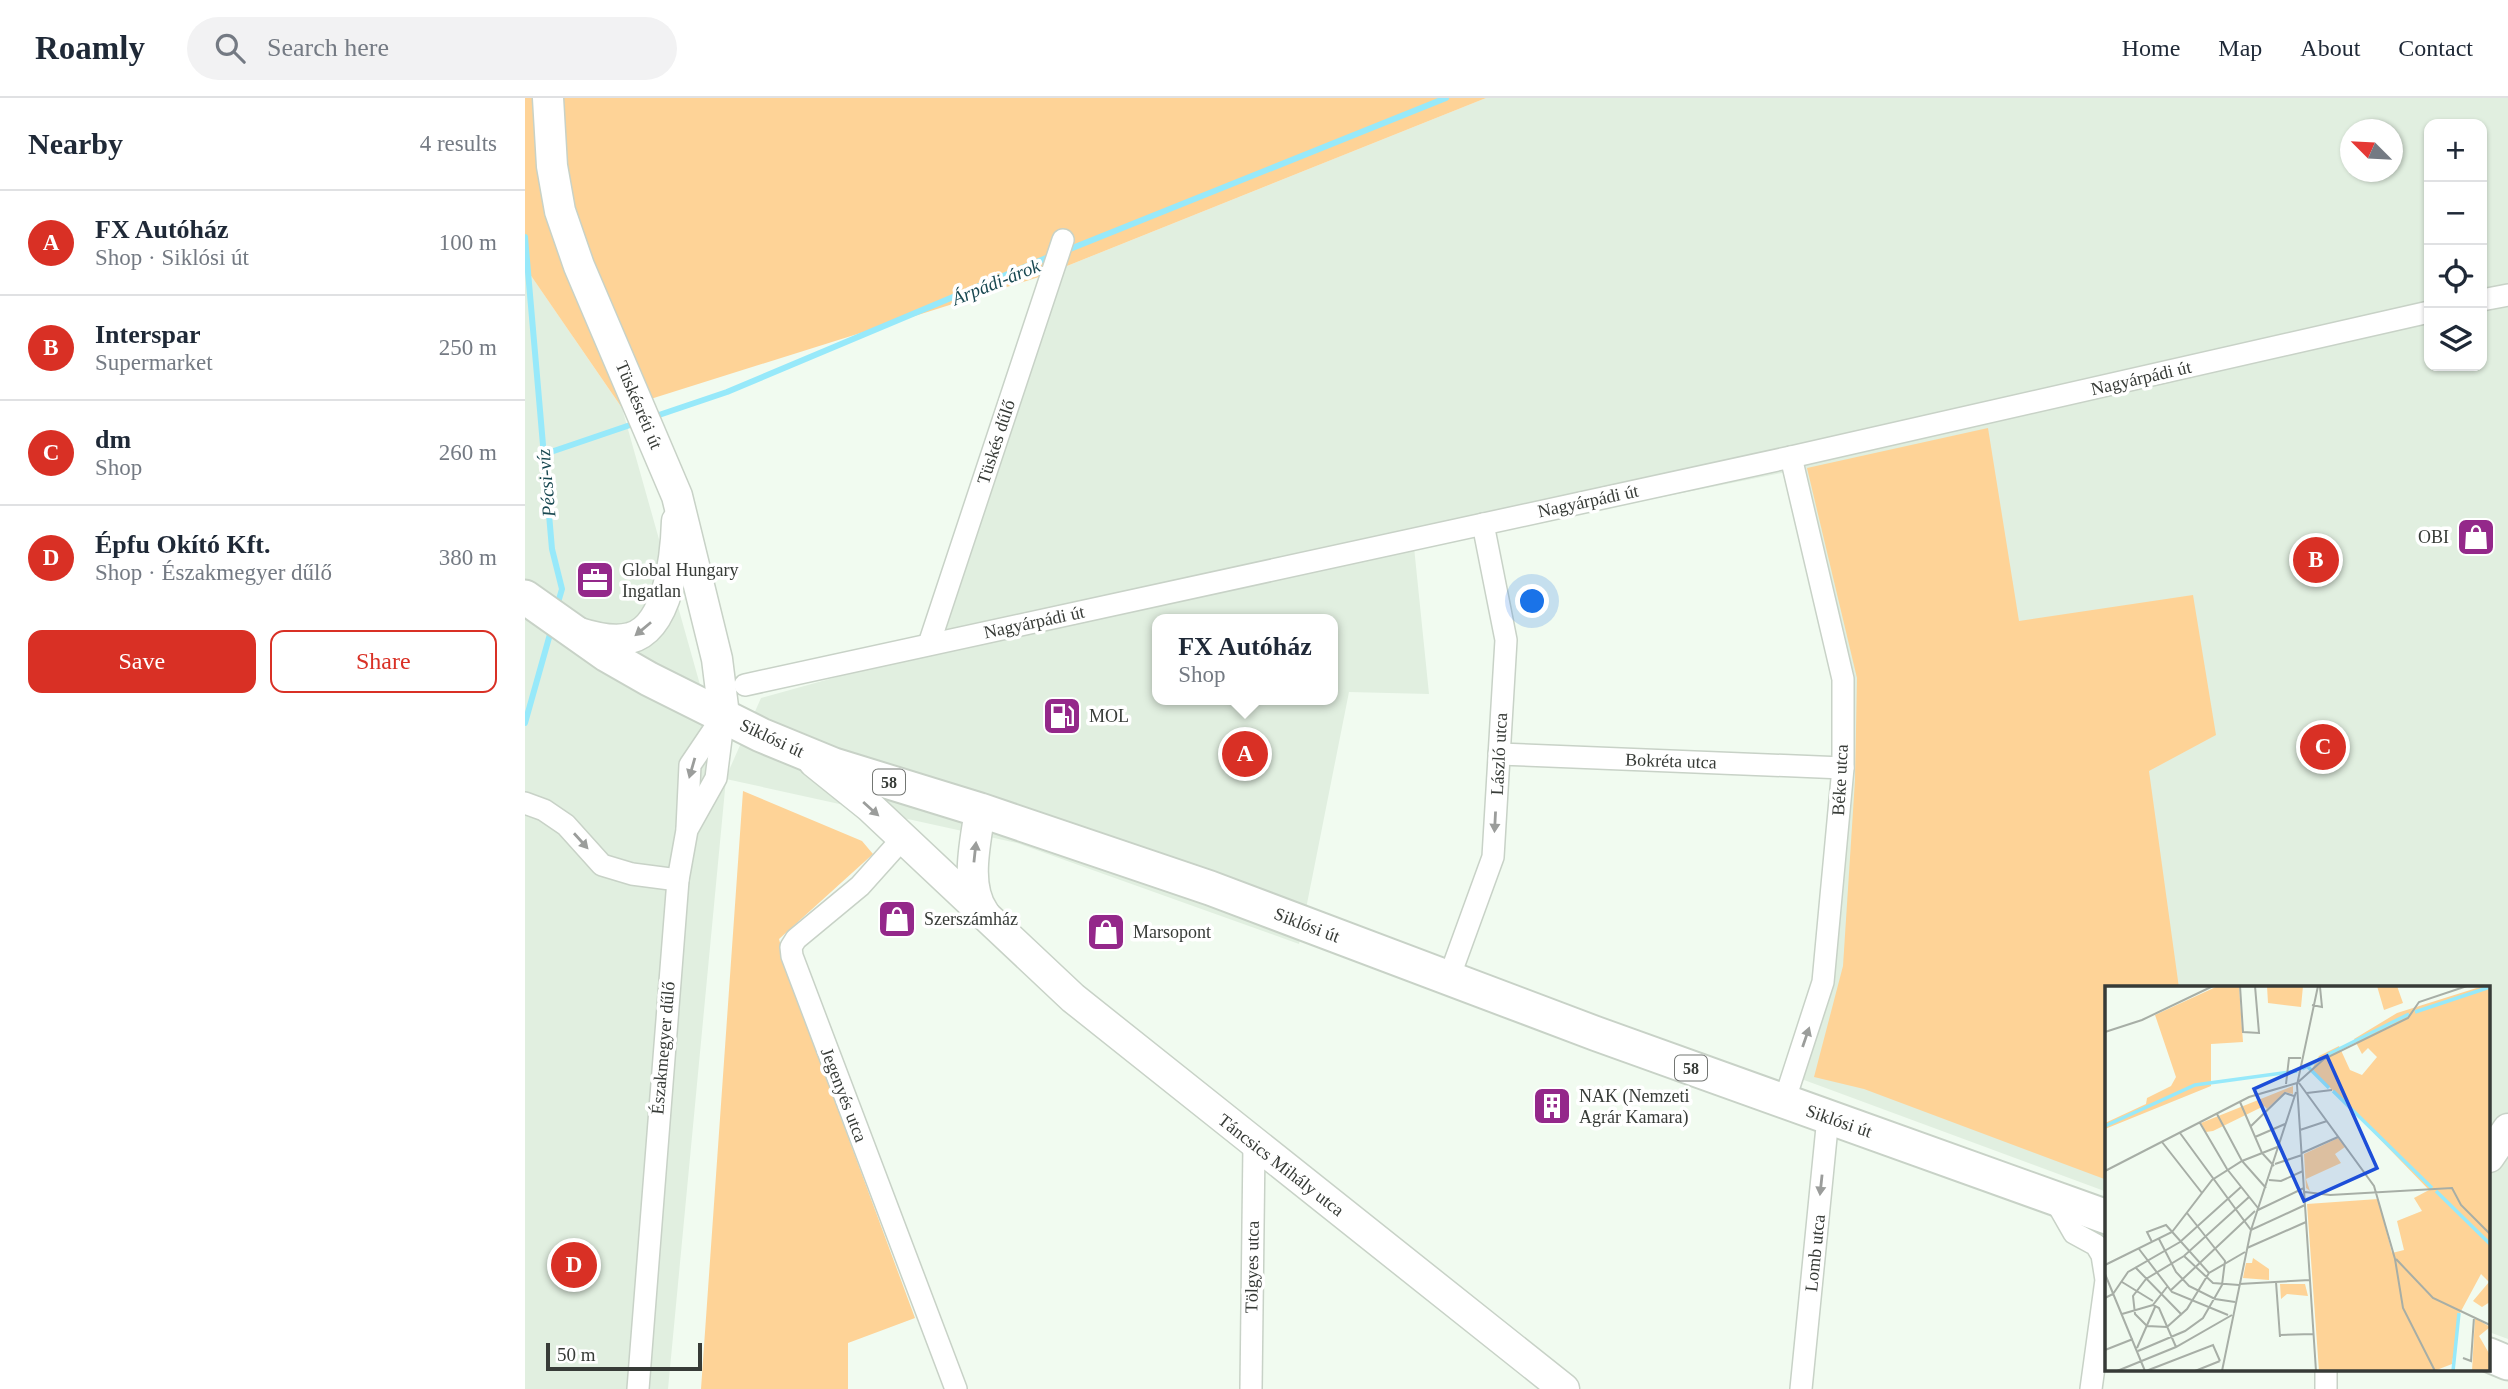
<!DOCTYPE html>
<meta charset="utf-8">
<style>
:root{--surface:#fff;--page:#f2f2f3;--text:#1f2937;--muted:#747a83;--line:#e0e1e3;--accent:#d93025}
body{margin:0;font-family:Georgia,serif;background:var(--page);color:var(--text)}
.controls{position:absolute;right:21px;top:21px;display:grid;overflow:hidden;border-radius:14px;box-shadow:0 2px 5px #0004}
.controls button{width:63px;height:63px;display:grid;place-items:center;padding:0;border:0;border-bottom:2px solid var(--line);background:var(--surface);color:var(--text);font:35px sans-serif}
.compass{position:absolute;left:1815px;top:21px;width:63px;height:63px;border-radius:50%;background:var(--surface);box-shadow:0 2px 5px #0004;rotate:294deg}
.scale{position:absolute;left:21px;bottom:18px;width:156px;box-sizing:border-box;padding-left:7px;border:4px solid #373b37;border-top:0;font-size:19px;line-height:24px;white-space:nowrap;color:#373b37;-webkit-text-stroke:5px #fff;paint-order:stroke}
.you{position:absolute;left:1008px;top:504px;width:24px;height:24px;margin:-18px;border:5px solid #fff;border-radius:50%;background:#1a73e8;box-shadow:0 0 0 10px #1a73e833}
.badge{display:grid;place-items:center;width:46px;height:46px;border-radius:50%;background:var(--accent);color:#fff;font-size:23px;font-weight:700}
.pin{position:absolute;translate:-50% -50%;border:4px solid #fff;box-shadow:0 2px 7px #0006}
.popup{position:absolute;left:627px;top:516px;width:186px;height:91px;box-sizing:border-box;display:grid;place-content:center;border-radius:14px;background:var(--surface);filter:drop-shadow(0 2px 5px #0005);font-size:23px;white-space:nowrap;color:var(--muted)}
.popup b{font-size:26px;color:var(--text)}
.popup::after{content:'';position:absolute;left:50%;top:100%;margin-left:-14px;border:14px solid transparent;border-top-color:var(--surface)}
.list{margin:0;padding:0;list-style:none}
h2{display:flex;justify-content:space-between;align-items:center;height:91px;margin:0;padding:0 28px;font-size:30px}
h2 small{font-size:23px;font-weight:400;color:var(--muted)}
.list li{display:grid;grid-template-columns:46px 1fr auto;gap:21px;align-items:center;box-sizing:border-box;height:105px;padding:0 28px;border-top:2px solid var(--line)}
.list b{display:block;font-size:26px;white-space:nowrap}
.list p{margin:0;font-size:23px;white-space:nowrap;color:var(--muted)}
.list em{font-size:23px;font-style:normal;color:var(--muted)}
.actions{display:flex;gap:14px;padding:21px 28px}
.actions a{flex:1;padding:16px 0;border:2px solid var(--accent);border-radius:14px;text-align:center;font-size:24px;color:var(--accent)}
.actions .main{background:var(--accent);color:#fff}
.icon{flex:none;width:38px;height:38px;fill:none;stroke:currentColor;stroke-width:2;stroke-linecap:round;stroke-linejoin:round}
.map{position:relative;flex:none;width:1983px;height:1291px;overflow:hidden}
header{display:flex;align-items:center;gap:42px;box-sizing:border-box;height:98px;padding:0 35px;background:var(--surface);border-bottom:2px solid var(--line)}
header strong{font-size:33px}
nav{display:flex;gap:38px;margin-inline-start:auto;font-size:24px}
.search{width:490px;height:63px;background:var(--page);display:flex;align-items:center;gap:18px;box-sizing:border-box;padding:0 24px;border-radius:38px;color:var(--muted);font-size:26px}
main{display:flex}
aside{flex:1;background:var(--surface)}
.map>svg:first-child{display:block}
.built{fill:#e1efe0;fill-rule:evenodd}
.green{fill:#fed397}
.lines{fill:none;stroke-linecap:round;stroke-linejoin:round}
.stream{stroke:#97e9fa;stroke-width:6}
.street-casing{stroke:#c8d2c7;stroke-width:24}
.secondary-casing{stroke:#c8d2c7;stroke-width:33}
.primary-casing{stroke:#c8d2c7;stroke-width:37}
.street{stroke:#fff;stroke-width:21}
.secondary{stroke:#fff;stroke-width:30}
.primary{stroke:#fff;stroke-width:33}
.oneway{fill:#9b9d9b}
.labels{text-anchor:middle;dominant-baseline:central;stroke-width:7;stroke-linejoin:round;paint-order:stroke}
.shield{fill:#fff;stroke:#737673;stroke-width:2}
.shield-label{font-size:16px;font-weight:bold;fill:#373b37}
.street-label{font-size:18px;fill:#373b37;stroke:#fff}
.poi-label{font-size:18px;fill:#373b37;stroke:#fff;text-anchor:start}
.water-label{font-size:19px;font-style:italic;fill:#184851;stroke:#fff}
.inset-river{fill:none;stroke:#97e9fa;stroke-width:3.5}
.inset-road{fill:none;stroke:#a7aea6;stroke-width:2}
.view{fill:#1d4ed8;fill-opacity:0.15;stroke:#1d4ed8;stroke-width:3.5}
.inset-edge{fill:none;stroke:#373b37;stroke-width:3.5}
</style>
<header>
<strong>Roamly</strong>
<div class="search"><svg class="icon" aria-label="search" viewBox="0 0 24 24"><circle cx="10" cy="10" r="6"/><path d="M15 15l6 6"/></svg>Search here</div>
<nav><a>Home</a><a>Map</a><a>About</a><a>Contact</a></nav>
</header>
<main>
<aside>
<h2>Nearby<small>4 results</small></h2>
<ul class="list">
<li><span class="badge">A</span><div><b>FX Autóház</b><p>Shop · Siklósi út</p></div><em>100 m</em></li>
<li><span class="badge">B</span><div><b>Interspar</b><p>Supermarket</p></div><em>250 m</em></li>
<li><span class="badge">C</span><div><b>dm</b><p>Shop</p></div><em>260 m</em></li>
<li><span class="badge">D</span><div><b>Épfu Okító Kft.</b><p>Shop · Északmegyer dűlő</p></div><em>380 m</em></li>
</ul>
<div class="actions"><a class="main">Save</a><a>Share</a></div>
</aside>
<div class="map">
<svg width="1983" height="1291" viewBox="0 0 1983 1291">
<rect width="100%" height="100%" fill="#f1fbf0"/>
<path class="built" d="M961,0h1022v1241l-19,-7v-344h-382v204l-311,-115 29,-95 20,-304 -49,-208 -382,77 15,147 -80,-2 -50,252 -282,-101 -291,-64 -58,610h-143v-1122l97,141 104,369 35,-79 162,-45 119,-377zM1904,26h53v242h-53zM1826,32h42v42h-42zM632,521h176v81h-176z"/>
<g class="green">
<path d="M0,0h961l-444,178 -420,132 -97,-141z"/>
<path d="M1463,330l31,193 174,-26 23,140 -67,36 30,217h-72v192l-243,-91 -50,-12 29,-111 12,-186 2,-102 -50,-210z"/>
<path d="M218,693l119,50 11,13 -94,85 10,38 126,341 -67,25v46h-147z"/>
</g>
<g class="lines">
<g class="stream">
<path d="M0,139l27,312 10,40 -5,17"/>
<path d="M540,153l381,-153"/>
<path d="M128,319l74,-25 324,-136"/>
<path d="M17,357l94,-32"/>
<path d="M0,625l27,-96"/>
</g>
<defs>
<g id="street">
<path d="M1957,202l26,-5"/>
<path d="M404,546l134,-404"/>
<path d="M220,587l1046,-228 638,-145"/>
<path d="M974,656l344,14"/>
<path d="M0,705l19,7 22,15 36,40 30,9 46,6"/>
<path d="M162,730l3,-63 31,-46"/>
<path d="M378,740l-43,48 -64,53 -5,8 1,9 164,433"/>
<path d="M924,880l44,-121 13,-217 -23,-116"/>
<path d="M1259,1004l39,-120 20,-214v-89l-52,-222"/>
<path d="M1529,1100l20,35 22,12 6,10 4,25 -15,109"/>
<path d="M1801,1272v19"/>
<path d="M113,1291l40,-509 9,-50 29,-52 8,-63"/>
<path d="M726,1291l3,-244"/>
<path d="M1276,1291l27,-272"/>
</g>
<g id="secondary">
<path d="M23,0l4,68 8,45 19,55 98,230 40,163 7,56"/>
<path d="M51,534c16,5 37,11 54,6 39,-10 46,-84 47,-117"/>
<path d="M289,664l56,45 203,191 491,391"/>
<path d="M455,712c-4,31 -16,75 4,103"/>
<path d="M1964,1059l19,-28"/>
</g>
<g id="primary">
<path d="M0,499l82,58 42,24 112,56 73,30 146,45 230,78 387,146 510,183"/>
<path d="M1964,1257l19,8"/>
</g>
</defs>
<use href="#street" class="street-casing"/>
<use href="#secondary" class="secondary-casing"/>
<use href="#primary" class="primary-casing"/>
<use href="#street" class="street"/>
<use href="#secondary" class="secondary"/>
<use href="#primary" class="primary"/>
</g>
<defs><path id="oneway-solid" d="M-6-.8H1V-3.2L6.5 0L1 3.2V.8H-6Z" transform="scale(1.75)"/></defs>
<g class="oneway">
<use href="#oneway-solid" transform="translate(118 531) rotate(140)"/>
<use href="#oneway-solid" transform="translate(167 670) rotate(106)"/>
<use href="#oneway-solid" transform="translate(346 711) rotate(42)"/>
<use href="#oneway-solid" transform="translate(970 724) rotate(93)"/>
<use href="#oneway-solid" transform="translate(56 743) rotate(48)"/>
<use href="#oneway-solid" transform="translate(450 754) rotate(-84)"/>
<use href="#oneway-solid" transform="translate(1281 939) rotate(-71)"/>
<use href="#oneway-solid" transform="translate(1296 1087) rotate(96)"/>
</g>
<defs>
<symbol id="shop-square" viewBox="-11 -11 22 22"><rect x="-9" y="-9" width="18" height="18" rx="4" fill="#94288a" stroke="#fff"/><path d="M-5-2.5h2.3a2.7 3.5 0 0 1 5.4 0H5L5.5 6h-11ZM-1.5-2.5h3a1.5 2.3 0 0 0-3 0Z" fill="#fff"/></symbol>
<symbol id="office-square" viewBox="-11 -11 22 22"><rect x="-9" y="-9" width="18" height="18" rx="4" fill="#94288a" stroke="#fff"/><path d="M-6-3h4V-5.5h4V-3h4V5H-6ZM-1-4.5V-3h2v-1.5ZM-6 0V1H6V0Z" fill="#fff"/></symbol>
<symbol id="fuel-square" viewBox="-11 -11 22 22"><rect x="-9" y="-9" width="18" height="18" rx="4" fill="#94288a" stroke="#fff"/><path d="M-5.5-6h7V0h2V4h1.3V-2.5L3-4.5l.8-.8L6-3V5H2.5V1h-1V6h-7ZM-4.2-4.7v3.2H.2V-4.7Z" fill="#fff"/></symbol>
<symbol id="building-square" viewBox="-11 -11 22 22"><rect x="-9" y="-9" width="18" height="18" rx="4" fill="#94288a" stroke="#fff"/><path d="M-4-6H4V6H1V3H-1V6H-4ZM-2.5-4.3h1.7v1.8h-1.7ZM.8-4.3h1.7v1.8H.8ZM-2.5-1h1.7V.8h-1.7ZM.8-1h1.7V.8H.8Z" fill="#fff"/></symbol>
</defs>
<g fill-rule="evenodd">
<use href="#shop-square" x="1929" y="417" width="44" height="44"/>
<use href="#office-square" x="48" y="460" width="44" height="44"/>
<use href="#fuel-square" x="515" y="596" width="44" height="44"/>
<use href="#shop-square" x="350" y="799" width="44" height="44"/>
<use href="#shop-square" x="559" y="812" width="44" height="44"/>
<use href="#building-square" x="1005" y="986" width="44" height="44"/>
</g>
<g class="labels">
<g class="shield">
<rect x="348" y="671.5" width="32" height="25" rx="5"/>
<rect x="1150" y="957.5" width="32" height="25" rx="5"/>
</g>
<g class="shield-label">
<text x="364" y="684">58</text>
<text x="1166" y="970">58</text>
</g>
<g class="street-label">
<text transform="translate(1616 280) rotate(-13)">Nagyárpádi út</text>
<text transform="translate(114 307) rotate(67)">Tüskésréti út</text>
<text transform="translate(471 344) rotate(-72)">Tüskés dűlő</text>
<text transform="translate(1063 403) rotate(-12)">Nagyárpádi út</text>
<text transform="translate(509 524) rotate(-12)">Nagyárpádi út</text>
<text transform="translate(247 640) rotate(25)">Siklósi út</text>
<text transform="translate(974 656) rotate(-87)">László utca</text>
<text transform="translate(1146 663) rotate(2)">Bokréta utca</text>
<text transform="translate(1315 682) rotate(-87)">Béke utca</text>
<text transform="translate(782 827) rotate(21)">Siklósi út</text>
<text transform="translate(138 950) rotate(-85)">Északmegyer dűlő</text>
<text transform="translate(319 997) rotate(69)">Jegenyés utca</text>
<text transform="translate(1314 1023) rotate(19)">Siklósi út</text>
<text transform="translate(756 1067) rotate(38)">Táncsics Mihály utca</text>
<text transform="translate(1290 1155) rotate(-84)">Lomb utca</text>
<text transform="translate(727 1169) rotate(-89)">Tölgyes utca</text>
</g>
<g class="poi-label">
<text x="1924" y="439" text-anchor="end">OBI</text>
<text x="97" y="472">Global Hungary<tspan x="97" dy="21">Ingatlan</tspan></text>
<text x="564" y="618">MOL</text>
<text x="399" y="821">Szerszámház</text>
<text x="608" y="834">Marsopont</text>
<text x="1054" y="998">NAK (Nemzeti<tspan x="1054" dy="21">Agrár Kamara)</tspan></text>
</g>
<g class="water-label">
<text transform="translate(471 184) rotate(-22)">Árpádi-árok</text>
<text transform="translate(21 385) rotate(-95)">Pécsi-víz</text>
</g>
</g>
<g transform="translate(1580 888)">
<rect width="385" height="385" fill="#f1fbf0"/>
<path d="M113,0h21l4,56 -32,2v42l-106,43v-6l41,-19 1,-6 24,-12 5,-9 -21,-62zM162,0h36l-2,21 -33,-4zM272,0h20l6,17 -19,7zM378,0h7v316l-8,5 -9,-6 16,-19 -8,-8 -21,39 -8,51 -18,7h-115l-12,-167 71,-5 14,54 12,-3 -7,-29 25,-10 -8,-13 15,-8 -117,-121 7,-13 20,-10 11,24 12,5 15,-18 -9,-9 -6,6 -8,-15 43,-26zM188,100v8l-8,-2 -18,17 -3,-3 -51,25 -7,1 -5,-9zM233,152l7,9 -10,7 6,9 -35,16 4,12 -4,-3 -2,-34zM148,272l16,11v11l-26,-2 3,-15h6zM175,298h25l3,12 -21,-2 -6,5zM370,332l15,9 -11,9 11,19v16h-18z" fill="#fed397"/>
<path class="inset-river" d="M310,26l75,-25M222,69l82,-41M203,81l21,21M197,83l20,-11M228,105l99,97M0,140l90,-41 102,-14M331,205l54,53M348,385l6,-58"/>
<path class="inset-road" d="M135,0l3,46 16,1 -4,-47M207,19l10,2 -2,-20M0,46l37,-12 71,-34M194,97l75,103 21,73 8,49 32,63M181,98l3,-26h12M202,107l25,-3M135,116l22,51 12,13M112,128l25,47 24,27M95,137l27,46 31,39M145,141l35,-34 9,3M195,144l27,-9M75,147l71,97 54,-25M150,151l30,-13M57,156l40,51M197,167l36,-16M170,178l27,-9M0,185l144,-74 48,-14 27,-24 84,-41 11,-16 48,-16M164,194l12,1 22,-10M200,206l25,3 122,-7 9,17 29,29M153,224l46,-22M54,253l17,33 13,14 26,13 20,3M47,256l-5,-10 19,-7 43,48M142,262l59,-26M34,263l33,43 56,23M140,266l-36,21 -22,36 -20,18 -20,-1 -12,-12 -2,-18 13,-17 38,-23 65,-59M79,270l29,27 26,2M291,273l37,39 57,27M0,279l67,-33 40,-52 30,-19 38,-15M30,281l47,48M0,288l40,97M17,296l31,19M171,296l4,55M134,298l71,-4M62,301l-14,18 6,3 17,39M65,305l85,-80M0,312l8,-4 15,-22 52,-30 61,-55M17,328l31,-9M175,349l33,-1M32,362l18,-41M0,364l28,-11M33,365l47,-20 18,-13 19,-33 3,-24 -38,-48M358,372l8,3 3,-44M12,385l59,-24 56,-32M41,385l67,-26 7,16M90,385l25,-10M117,385l29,-141 45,-138M211,385l-19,-286 21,-99"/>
<path class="view" d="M222,70l50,112 -73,33 -50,-112z"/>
<rect width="385" height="385" class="inset-edge"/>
</g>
</svg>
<div class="controls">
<button>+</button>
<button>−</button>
<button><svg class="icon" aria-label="locate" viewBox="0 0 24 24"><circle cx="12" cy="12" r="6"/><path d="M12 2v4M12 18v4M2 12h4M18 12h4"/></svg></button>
<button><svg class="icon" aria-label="layers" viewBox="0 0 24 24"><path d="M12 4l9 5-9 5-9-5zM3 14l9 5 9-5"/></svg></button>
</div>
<svg class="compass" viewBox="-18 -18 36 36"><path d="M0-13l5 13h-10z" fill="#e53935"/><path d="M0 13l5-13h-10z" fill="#747a83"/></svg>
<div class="scale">50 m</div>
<div class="you"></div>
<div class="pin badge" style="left:720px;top:656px">A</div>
<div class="popup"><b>FX Autóház</b>Shop</div>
<div class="pin badge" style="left:1791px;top:462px">B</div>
<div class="pin badge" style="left:1798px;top:649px">C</div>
<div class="pin badge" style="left:49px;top:1167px">D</div>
</div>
</main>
